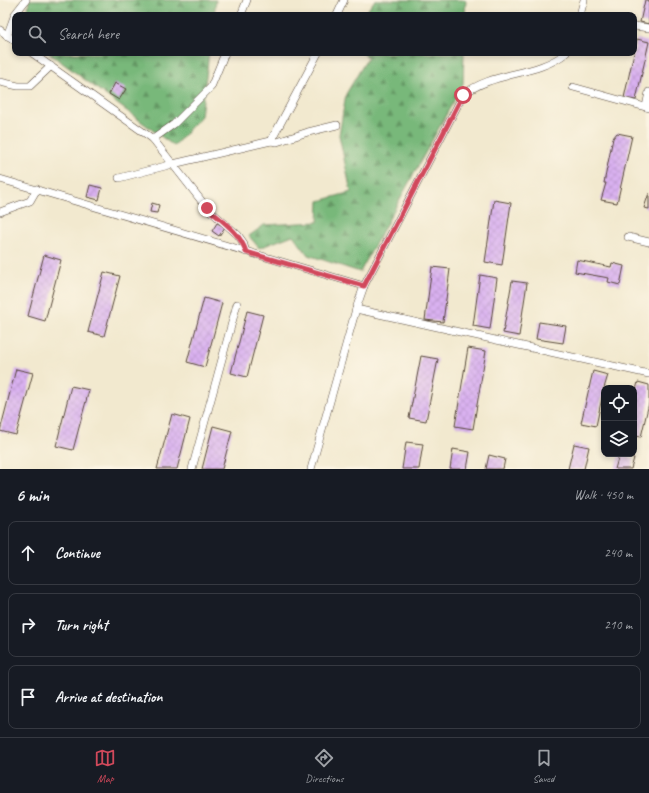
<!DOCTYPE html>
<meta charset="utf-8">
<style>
:root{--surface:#171b24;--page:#20242c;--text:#f1f3f6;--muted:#9ea1a6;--line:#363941;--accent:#d1495b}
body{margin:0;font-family:Caveat,sans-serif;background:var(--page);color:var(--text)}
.controls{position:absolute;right:12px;bottom:12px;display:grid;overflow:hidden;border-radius:8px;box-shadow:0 2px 6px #0003}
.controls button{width:36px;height:36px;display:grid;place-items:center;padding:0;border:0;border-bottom:1px solid var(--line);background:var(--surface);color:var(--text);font:20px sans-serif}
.stop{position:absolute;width:12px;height:12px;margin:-9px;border:3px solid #d1495b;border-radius:50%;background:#fff}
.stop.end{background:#d1495b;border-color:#fff;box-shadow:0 1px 4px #0008}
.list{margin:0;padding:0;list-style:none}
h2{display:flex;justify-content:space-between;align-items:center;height:52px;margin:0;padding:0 16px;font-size:17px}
h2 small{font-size:13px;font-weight:400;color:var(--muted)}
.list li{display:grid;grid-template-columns:26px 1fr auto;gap:12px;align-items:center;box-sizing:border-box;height:64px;margin:0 8px 8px;padding:0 8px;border:1px solid var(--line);border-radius:8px}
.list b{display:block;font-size:15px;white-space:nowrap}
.list em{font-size:13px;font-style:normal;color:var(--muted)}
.icon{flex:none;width:22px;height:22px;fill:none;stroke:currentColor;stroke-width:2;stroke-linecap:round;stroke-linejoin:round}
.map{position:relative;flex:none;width:649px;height:469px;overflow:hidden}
.search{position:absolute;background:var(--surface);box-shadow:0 2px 6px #0003;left:12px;right:12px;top:12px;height:44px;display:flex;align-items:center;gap:10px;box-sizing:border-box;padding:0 14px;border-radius:8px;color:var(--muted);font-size:15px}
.sheet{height:268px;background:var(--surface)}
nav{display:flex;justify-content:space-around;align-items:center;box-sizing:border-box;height:56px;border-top:1px solid var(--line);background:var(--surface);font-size:11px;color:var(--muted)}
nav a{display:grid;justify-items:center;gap:2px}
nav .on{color:var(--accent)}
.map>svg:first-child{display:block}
.forest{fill:url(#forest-firs);stroke:#5a714c}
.building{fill:url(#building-cross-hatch)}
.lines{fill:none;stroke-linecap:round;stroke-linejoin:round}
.minor-casing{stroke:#564739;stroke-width:8}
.minor{stroke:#fff;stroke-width:7}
.route{stroke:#d1495b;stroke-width:5}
</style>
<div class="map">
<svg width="649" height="469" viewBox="0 0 649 469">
<defs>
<pattern id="forest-firs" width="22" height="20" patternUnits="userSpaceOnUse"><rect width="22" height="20" fill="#78b87a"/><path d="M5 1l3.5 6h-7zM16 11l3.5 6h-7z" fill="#649663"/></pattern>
<pattern id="building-cross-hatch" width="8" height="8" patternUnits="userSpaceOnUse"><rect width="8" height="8" fill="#d9b1f0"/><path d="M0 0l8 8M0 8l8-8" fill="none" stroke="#bb98cd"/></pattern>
</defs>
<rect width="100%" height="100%" fill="#fcf5e5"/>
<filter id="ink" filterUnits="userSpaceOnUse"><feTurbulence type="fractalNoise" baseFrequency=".025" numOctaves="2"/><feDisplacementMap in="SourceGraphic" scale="8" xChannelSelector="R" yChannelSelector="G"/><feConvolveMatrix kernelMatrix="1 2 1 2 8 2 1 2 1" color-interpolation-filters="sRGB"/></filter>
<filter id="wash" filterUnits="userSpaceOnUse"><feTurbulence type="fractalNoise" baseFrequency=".012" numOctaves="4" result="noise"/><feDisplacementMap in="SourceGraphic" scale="16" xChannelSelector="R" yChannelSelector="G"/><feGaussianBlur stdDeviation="0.9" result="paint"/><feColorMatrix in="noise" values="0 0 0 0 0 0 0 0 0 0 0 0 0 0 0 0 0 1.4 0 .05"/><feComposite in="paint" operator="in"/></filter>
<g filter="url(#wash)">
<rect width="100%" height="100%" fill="#f2e9cf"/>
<g class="forest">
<path d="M29,0h187l-2,15h-187z"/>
<path d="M375,0h91l-1,15h-101z"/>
<path d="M49,53h160l-8,63 -27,30z"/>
<path d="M362,53h102l-1,31 -103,188 -52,-17 -15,-20 -34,13 -10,-12 15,-11 54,-3 1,-21 32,-9 -12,-57 7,-41 22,-37z"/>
</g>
<g id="blocks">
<g class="building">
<path d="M645,0h4v24l-9,-2z"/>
<path d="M637,39l12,3 -13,58 -12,-2z"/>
<path d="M115,83l11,6 -7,11 -10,-6z"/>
<path d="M617,133l15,3 -15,67 -16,-3 5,-17h-2l9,-45z"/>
<path d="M90,185l12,3 -3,12 -12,-3z"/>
<path d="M649,193v16l-5,-1z"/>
<path d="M494,200l17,3 -9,62 -17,-3z"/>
<path d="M152,203l7,2 -2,8 -7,-1z"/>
<path d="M217,223l8,4 -6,9 -7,-5z"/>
<path d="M44,255l17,5 -16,61 -17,-5z"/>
<path d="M577,260l34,7 1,-4 12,3 -4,19 -12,-3 1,-4 -34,-6z"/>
<path d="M432,267l18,2 -7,53 -18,-2z"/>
<path d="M104,272l16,4 -16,60 -16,-4z"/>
<path d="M480,275l17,3 -7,51 -17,-3z"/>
<path d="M512,281l15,2 -8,53 -16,-3z"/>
<path d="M204,298l18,5 -17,64 -18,-5z"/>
<path d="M247,311l16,4 -16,62 -16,-4z"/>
<path d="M539,322l27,4 -3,17 -27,-4z"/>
<path d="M468,348l18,3 -13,78 -18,-3z"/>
<path d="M421,356l17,3 -12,62 -17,-3z"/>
<path d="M16,369l17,4 -17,62 -16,-4z"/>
<path d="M593,371l15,4 -4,13 -8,38 -15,-3z"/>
<path d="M638,382l11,3v18l-8,34 -7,-1v-38z"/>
<path d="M71,386l18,4 -16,60 -17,-4z"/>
<path d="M172,414l18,5 -13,50h-20z"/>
<path d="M213,426l19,5 -10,38h-20z"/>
<path d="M406,442l17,2 -4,25h-17z"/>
<path d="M574,444l15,3 -5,22h-16z"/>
<path d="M453,449l17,3 -3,17h-17z"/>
<path d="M489,455l16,4 -2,10h-17z"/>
<path d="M619,455l15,3 -3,11h-16z"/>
</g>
</g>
</g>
<g filter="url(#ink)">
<use href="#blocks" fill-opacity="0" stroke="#564739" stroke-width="1"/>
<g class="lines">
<defs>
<g id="minor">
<path d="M241,15l6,-15"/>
<path d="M337,15l7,-15"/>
<path d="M580,15l4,-15"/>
<path d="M634,26l15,2"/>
<path d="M0,30l15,11"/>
<path d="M7,36l8,-22 11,-14"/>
<path d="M32,53l121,86 54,69 31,27 5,7 3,10"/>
<path d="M0,82l18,4h12l21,-20"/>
<path d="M573,87l76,21"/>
<path d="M646,107l3,-15"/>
<path d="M153,139l21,-15 37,-37 14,-34"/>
<path d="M271,141l6,1 31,-10 29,-7"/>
<path d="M119,178l54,-14 98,-23 47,-88"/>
<path d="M0,179l364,107"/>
<path d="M0,212l30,-11 7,-12"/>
<path d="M628,237l21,5"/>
<path d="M356,309l293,65"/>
<path d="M192,469l45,-165"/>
<path d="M311,469l45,-160 8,-23 99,-191c29,-24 73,-18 103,-42"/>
</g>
</defs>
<use href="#minor" class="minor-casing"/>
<use href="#minor" class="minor"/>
</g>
</g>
<g class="lines" filter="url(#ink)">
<path class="route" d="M207,208c15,13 33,24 39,44l118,34 99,-191"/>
</g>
</svg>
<div class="controls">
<button><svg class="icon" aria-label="locate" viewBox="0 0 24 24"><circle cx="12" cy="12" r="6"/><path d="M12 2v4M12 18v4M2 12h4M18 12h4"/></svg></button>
<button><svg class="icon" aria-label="layers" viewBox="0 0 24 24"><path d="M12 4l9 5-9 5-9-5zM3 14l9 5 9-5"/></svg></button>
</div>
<div class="stop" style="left:463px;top:95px"></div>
<div class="stop end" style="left:207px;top:208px"></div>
<div class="search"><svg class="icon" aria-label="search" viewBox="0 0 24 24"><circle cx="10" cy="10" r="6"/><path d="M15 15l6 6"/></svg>Search here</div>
</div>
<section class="sheet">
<h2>6 min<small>Walk · 450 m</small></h2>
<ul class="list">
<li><svg class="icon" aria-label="ahead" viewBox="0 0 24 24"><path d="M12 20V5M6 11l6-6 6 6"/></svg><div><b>Continue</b></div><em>240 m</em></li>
<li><svg class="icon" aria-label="right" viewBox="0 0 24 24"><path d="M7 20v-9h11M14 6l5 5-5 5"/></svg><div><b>Turn right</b></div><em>210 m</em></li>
<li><svg class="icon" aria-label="arrive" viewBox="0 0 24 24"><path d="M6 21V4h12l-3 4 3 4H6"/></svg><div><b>Arrive at destination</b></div></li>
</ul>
</section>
<nav>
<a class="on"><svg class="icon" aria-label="map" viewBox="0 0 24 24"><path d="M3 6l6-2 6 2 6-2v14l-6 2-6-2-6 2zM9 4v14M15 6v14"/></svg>Map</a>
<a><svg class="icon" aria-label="directions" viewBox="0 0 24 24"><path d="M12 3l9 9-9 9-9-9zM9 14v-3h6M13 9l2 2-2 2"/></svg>Directions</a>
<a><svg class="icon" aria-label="saved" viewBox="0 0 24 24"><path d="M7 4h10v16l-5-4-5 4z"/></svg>Saved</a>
</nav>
